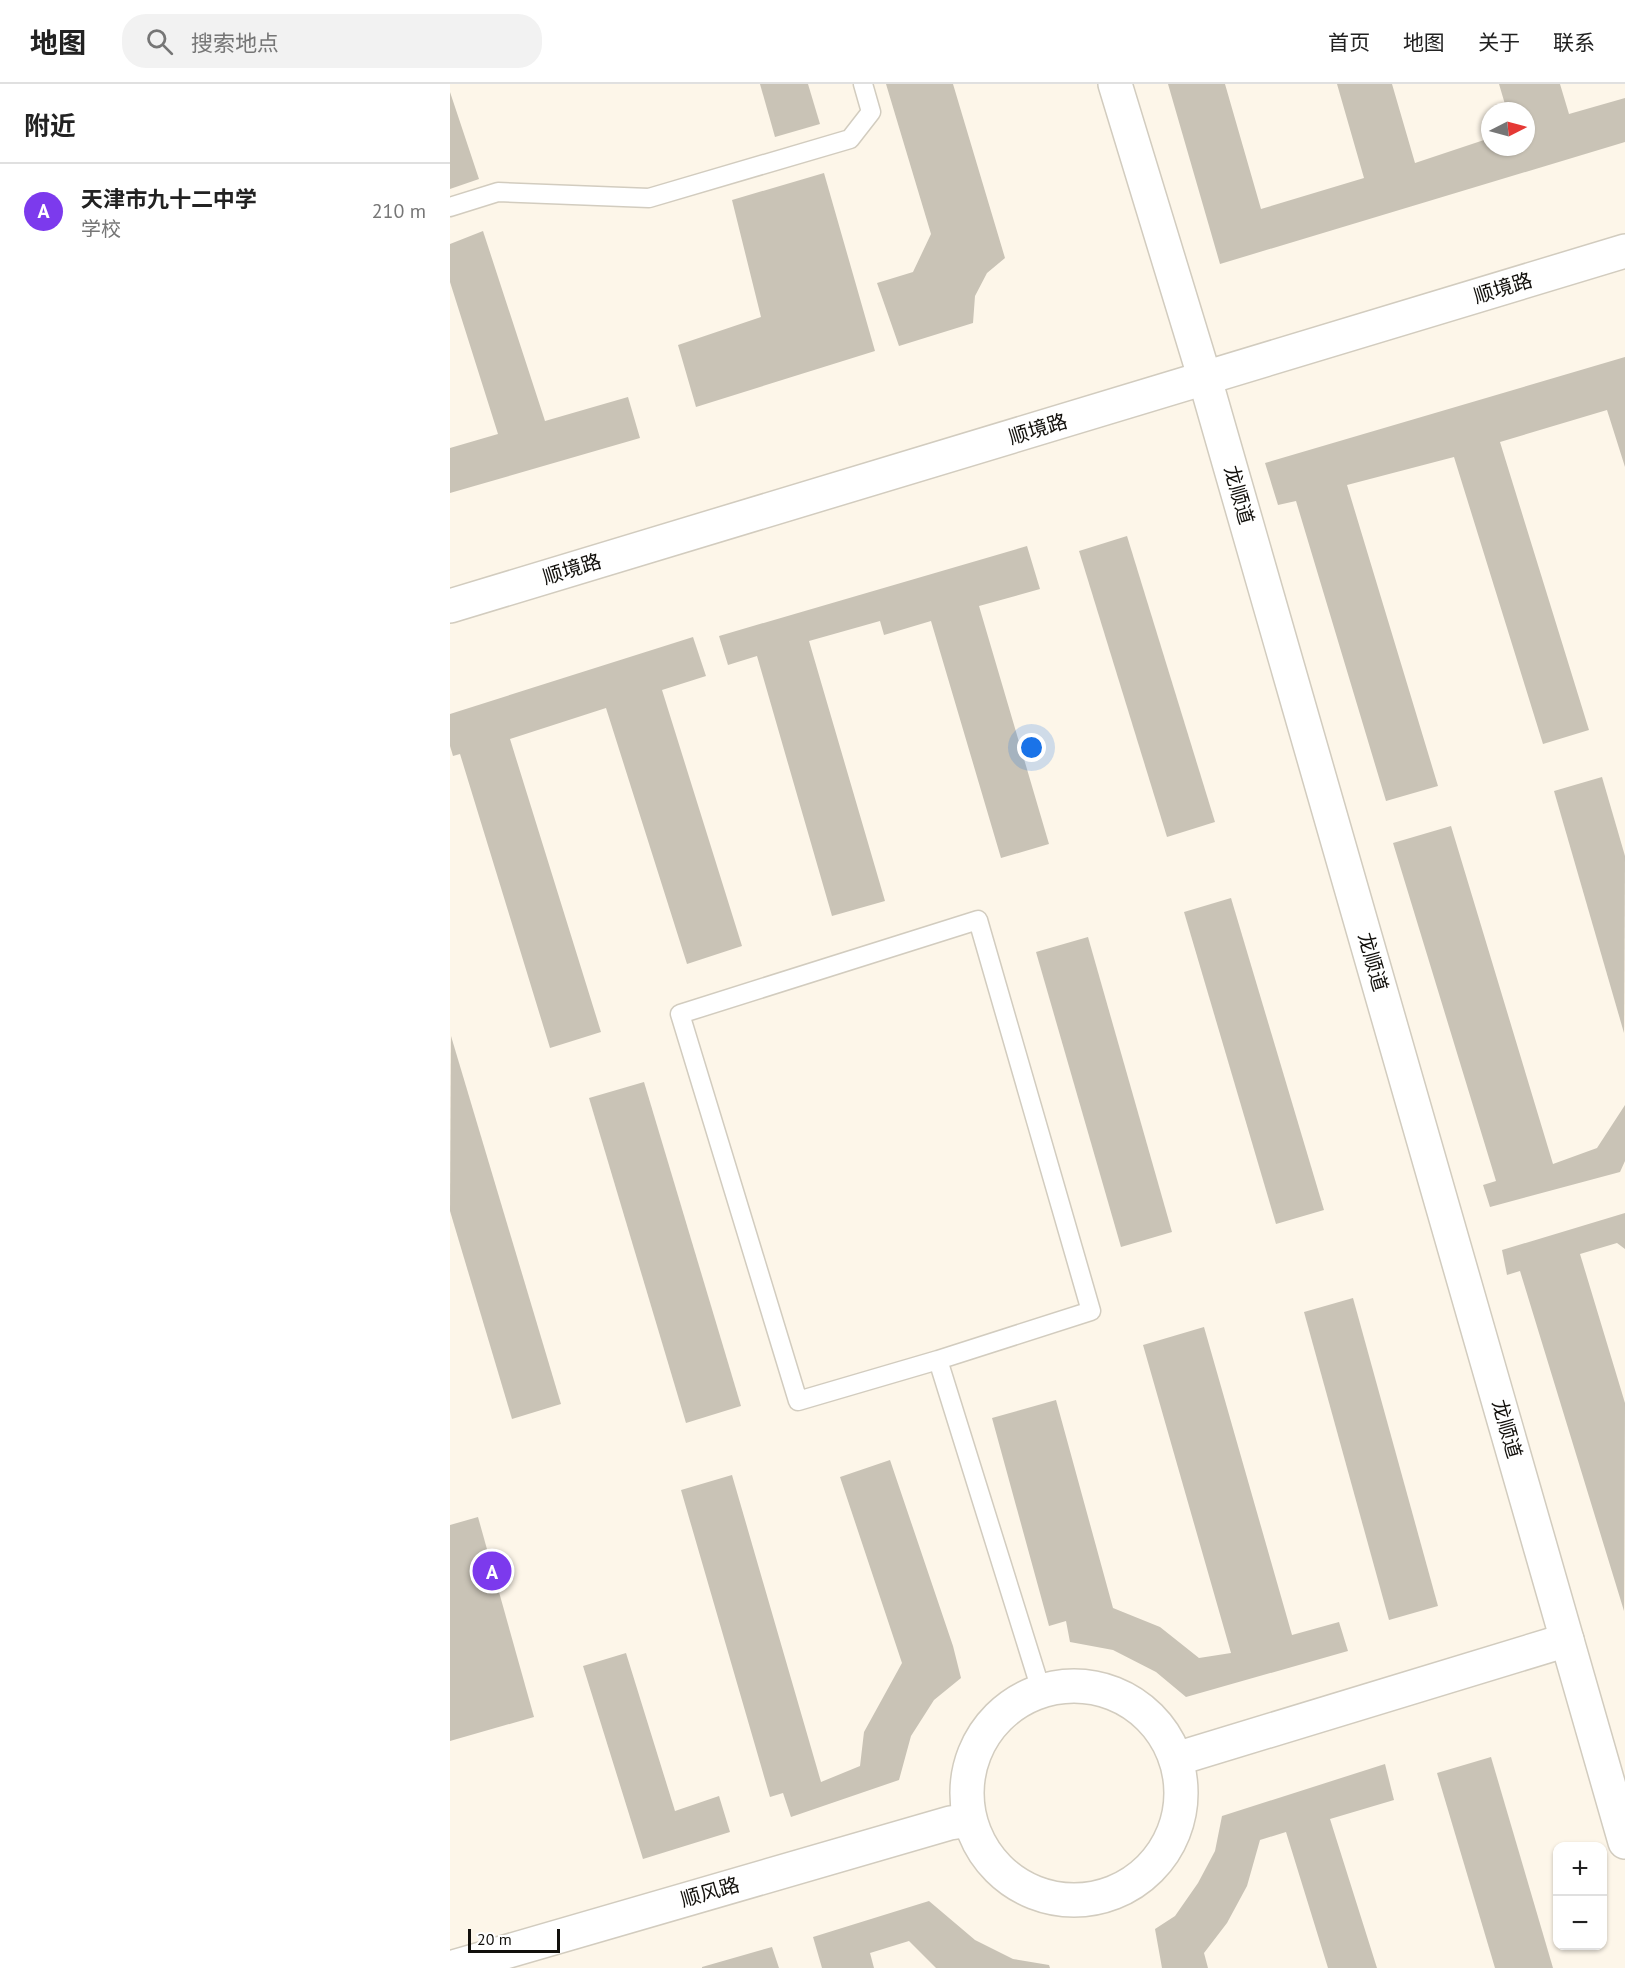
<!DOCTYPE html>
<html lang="zh">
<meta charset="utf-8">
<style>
:root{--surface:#fff;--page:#f2f2f2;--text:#222;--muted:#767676;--line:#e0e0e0;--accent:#7c3aed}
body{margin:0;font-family:"PT Sans","Noto Sans SC",sans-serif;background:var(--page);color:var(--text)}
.controls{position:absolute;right:18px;bottom:18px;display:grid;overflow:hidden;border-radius:12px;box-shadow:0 2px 4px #0004}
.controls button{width:54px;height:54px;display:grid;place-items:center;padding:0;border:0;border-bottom:2px solid var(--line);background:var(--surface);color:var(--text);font:30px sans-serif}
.compass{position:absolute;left:1031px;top:18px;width:54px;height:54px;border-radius:50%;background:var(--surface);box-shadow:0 2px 4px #0004;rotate:84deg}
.scale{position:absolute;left:18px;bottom:15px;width:92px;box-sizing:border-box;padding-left:6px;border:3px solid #12100c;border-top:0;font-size:16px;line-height:21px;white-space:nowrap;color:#12100c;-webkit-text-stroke:4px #fff;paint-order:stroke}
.you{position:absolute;left:582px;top:664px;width:21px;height:21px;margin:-15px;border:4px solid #fff;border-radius:50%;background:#1a73e8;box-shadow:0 0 0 9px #1a73e833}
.badge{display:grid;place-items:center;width:39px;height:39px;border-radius:50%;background:var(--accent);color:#fff;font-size:20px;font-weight:700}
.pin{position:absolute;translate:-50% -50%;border:3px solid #fff;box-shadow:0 2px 6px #0006}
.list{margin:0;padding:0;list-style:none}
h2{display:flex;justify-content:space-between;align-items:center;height:78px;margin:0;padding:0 24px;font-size:26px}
h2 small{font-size:20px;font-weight:400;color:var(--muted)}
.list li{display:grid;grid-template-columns:39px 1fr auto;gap:18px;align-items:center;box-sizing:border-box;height:96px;padding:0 24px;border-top:2px solid var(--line)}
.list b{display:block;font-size:22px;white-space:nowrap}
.list p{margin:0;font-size:20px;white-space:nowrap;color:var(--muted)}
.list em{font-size:20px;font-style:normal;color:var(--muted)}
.icon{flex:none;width:33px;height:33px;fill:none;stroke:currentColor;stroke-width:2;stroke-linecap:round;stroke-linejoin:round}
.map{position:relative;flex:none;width:1175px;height:1884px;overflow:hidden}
header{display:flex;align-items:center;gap:36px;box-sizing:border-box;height:84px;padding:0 30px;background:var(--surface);border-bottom:2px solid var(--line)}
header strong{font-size:28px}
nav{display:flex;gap:33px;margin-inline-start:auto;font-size:21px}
.search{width:420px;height:54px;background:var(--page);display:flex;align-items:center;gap:15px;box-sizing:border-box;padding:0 21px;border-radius:24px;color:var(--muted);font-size:22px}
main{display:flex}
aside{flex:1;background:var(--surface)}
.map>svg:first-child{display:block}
.building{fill:#c9c3b6}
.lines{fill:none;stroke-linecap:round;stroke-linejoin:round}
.lane-casing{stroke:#d2ccbf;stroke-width:21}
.street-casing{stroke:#d2ccbf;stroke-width:36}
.secondary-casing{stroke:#d2ccbf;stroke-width:36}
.lane{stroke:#fff;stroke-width:18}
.street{stroke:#fff;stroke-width:33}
.secondary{stroke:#fff;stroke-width:33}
.labels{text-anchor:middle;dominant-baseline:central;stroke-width:4.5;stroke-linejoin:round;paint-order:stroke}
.street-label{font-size:20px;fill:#12100c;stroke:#fff}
</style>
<header>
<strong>地图</strong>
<div class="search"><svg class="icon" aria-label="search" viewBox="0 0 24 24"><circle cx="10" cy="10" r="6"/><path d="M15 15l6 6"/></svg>搜索地点</div>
<nav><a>首页</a><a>地图</a><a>关于</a><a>联系</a></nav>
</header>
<main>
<aside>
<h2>附近<small></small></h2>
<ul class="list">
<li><span class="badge">A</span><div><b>天津市九十二中学</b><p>学校</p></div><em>210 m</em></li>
</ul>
</aside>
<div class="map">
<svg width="1175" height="1884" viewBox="0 0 1175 1884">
<rect width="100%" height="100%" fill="#fdf6e9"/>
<g class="building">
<path d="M310,0h48l12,40 -45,13z"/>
<path d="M436,0h67l52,174 -18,15 -12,23 -2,27 -74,23 -22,-63 36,-11 18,-38z"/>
<path d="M718,0h57l36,125 103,-31 -27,-94h55l23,79 75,-25v9h36v-36h-19l-8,-27h61l9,30 56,-16v44l-405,122z"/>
<path d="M0,8l29,87 -29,10z"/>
<path d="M374,89l51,178 -179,56 -18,-62 83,-28 -29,-117z"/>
<path d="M33,147l62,190 83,-24 12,41 -190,55v-45l48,-14 -48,-152v-38z"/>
<path d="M1175,273v110l-18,-57 -107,32 89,288 -46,14 -89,-287 -107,28 91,301 -52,15 -90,-300 -18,4 -13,-42z"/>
<path d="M677,452l88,286 -48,15 -88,-286z"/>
<path d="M577,462l13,43 -61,17 70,238 -48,14 -70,-237 -47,14 -4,-14 -71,20 76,260 -53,15 -75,-260 -29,9 -9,-29z"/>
<path d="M243,553l13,39 -44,14 80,256 -55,18 -81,-256 -96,31 91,293 -51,16 -90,-294 -7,2 -3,-10v-32z"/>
<path d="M1152,693l23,79 -1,177 -70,-242z"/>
<path d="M1001,742l102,338 44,-16 28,-43v56l-5,11 -130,35 -7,-22 13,-4 -103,-338z"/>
<path d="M781,814l93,312 -48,14 -92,-312z"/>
<path d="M638,853l84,295 -51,15 -85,-295z"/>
<path d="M1,952l110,368 -49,15 -62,-208z"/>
<path d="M194,998l97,324 -55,17 -97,-325z"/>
<path d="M1175,1129v36l-8,-6 -37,11 45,149 -1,208 -104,-340 -13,4 -5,-25z"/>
<path d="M903,1214l85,308 -49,14 -85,-308z"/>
<path d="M754,1243l88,308 47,-13 9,29 -162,46 -30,-25 -43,-22 -43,-8 -4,-21 -17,5 -57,-208 64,-18 57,208 47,19 39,31 32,-5 -88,-308z"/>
<path d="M440,1376l63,186 8,32 -27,22 -23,36 -12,44 -108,37 -8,-24 -13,4 -89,-307 51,-15 89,307 39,-16 4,-34 38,-69 -62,-186z"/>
<path d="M28,1433l56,200 -84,24v-216z"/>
<path d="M176,1569l49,158 44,-15 11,36 -87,27 -60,-193z"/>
<path d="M1041,1673l62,211h-58l-58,-195z"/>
<path d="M935,1680l9,36 -64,19 47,149h-49l-42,-136 -26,8 -13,46 -20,37 -23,30 4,15h-46l-7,-39 20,-13 23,-33 17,-32 7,-35z"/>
<path d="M479,1817l46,39 38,19 36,6 1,3h-114l-27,-27 -39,12 4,15h-52l-9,-31z"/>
<path d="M322,1863l7,21h-77v-1z"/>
</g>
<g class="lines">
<defs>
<g id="lane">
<path d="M0,123l48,-15 151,6 201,-59 21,-27 -8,-28"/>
<path d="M488,1276l-140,41 -118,-387 298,-94 113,391 -153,49 103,330"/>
</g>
<g id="street">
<circle cx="624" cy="1709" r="107"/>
<path d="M726,1675l391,-119"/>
<path d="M0,1884l500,-145 20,-3"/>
</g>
<g id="secondary">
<path d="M665,0l90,295 420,1463"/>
<path d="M0,522l1175,-355"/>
</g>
</defs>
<use href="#lane" class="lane-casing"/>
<use href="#street" class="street-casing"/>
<use href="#secondary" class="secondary-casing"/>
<use href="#lane" class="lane"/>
<use href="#street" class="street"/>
<use href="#secondary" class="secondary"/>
</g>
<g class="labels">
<g class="street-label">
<text transform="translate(1053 204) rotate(-17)">顺境路</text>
<text transform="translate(588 345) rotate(-17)">顺境路</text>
<text transform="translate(789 411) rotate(74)">龙顺道</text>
<text transform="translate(122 485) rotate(-17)">顺境路</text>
<text transform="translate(923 878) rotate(74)">龙顺道</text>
<text transform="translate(1057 1345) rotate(74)">龙顺道</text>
<text transform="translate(260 1808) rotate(-16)">顺风路</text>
</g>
</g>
</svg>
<div class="controls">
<button>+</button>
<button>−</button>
</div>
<svg class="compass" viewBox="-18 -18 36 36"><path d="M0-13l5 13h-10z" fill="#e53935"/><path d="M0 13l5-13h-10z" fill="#767676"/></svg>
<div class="scale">20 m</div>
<div class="you"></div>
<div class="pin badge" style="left:42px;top:1487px">A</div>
</div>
</main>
